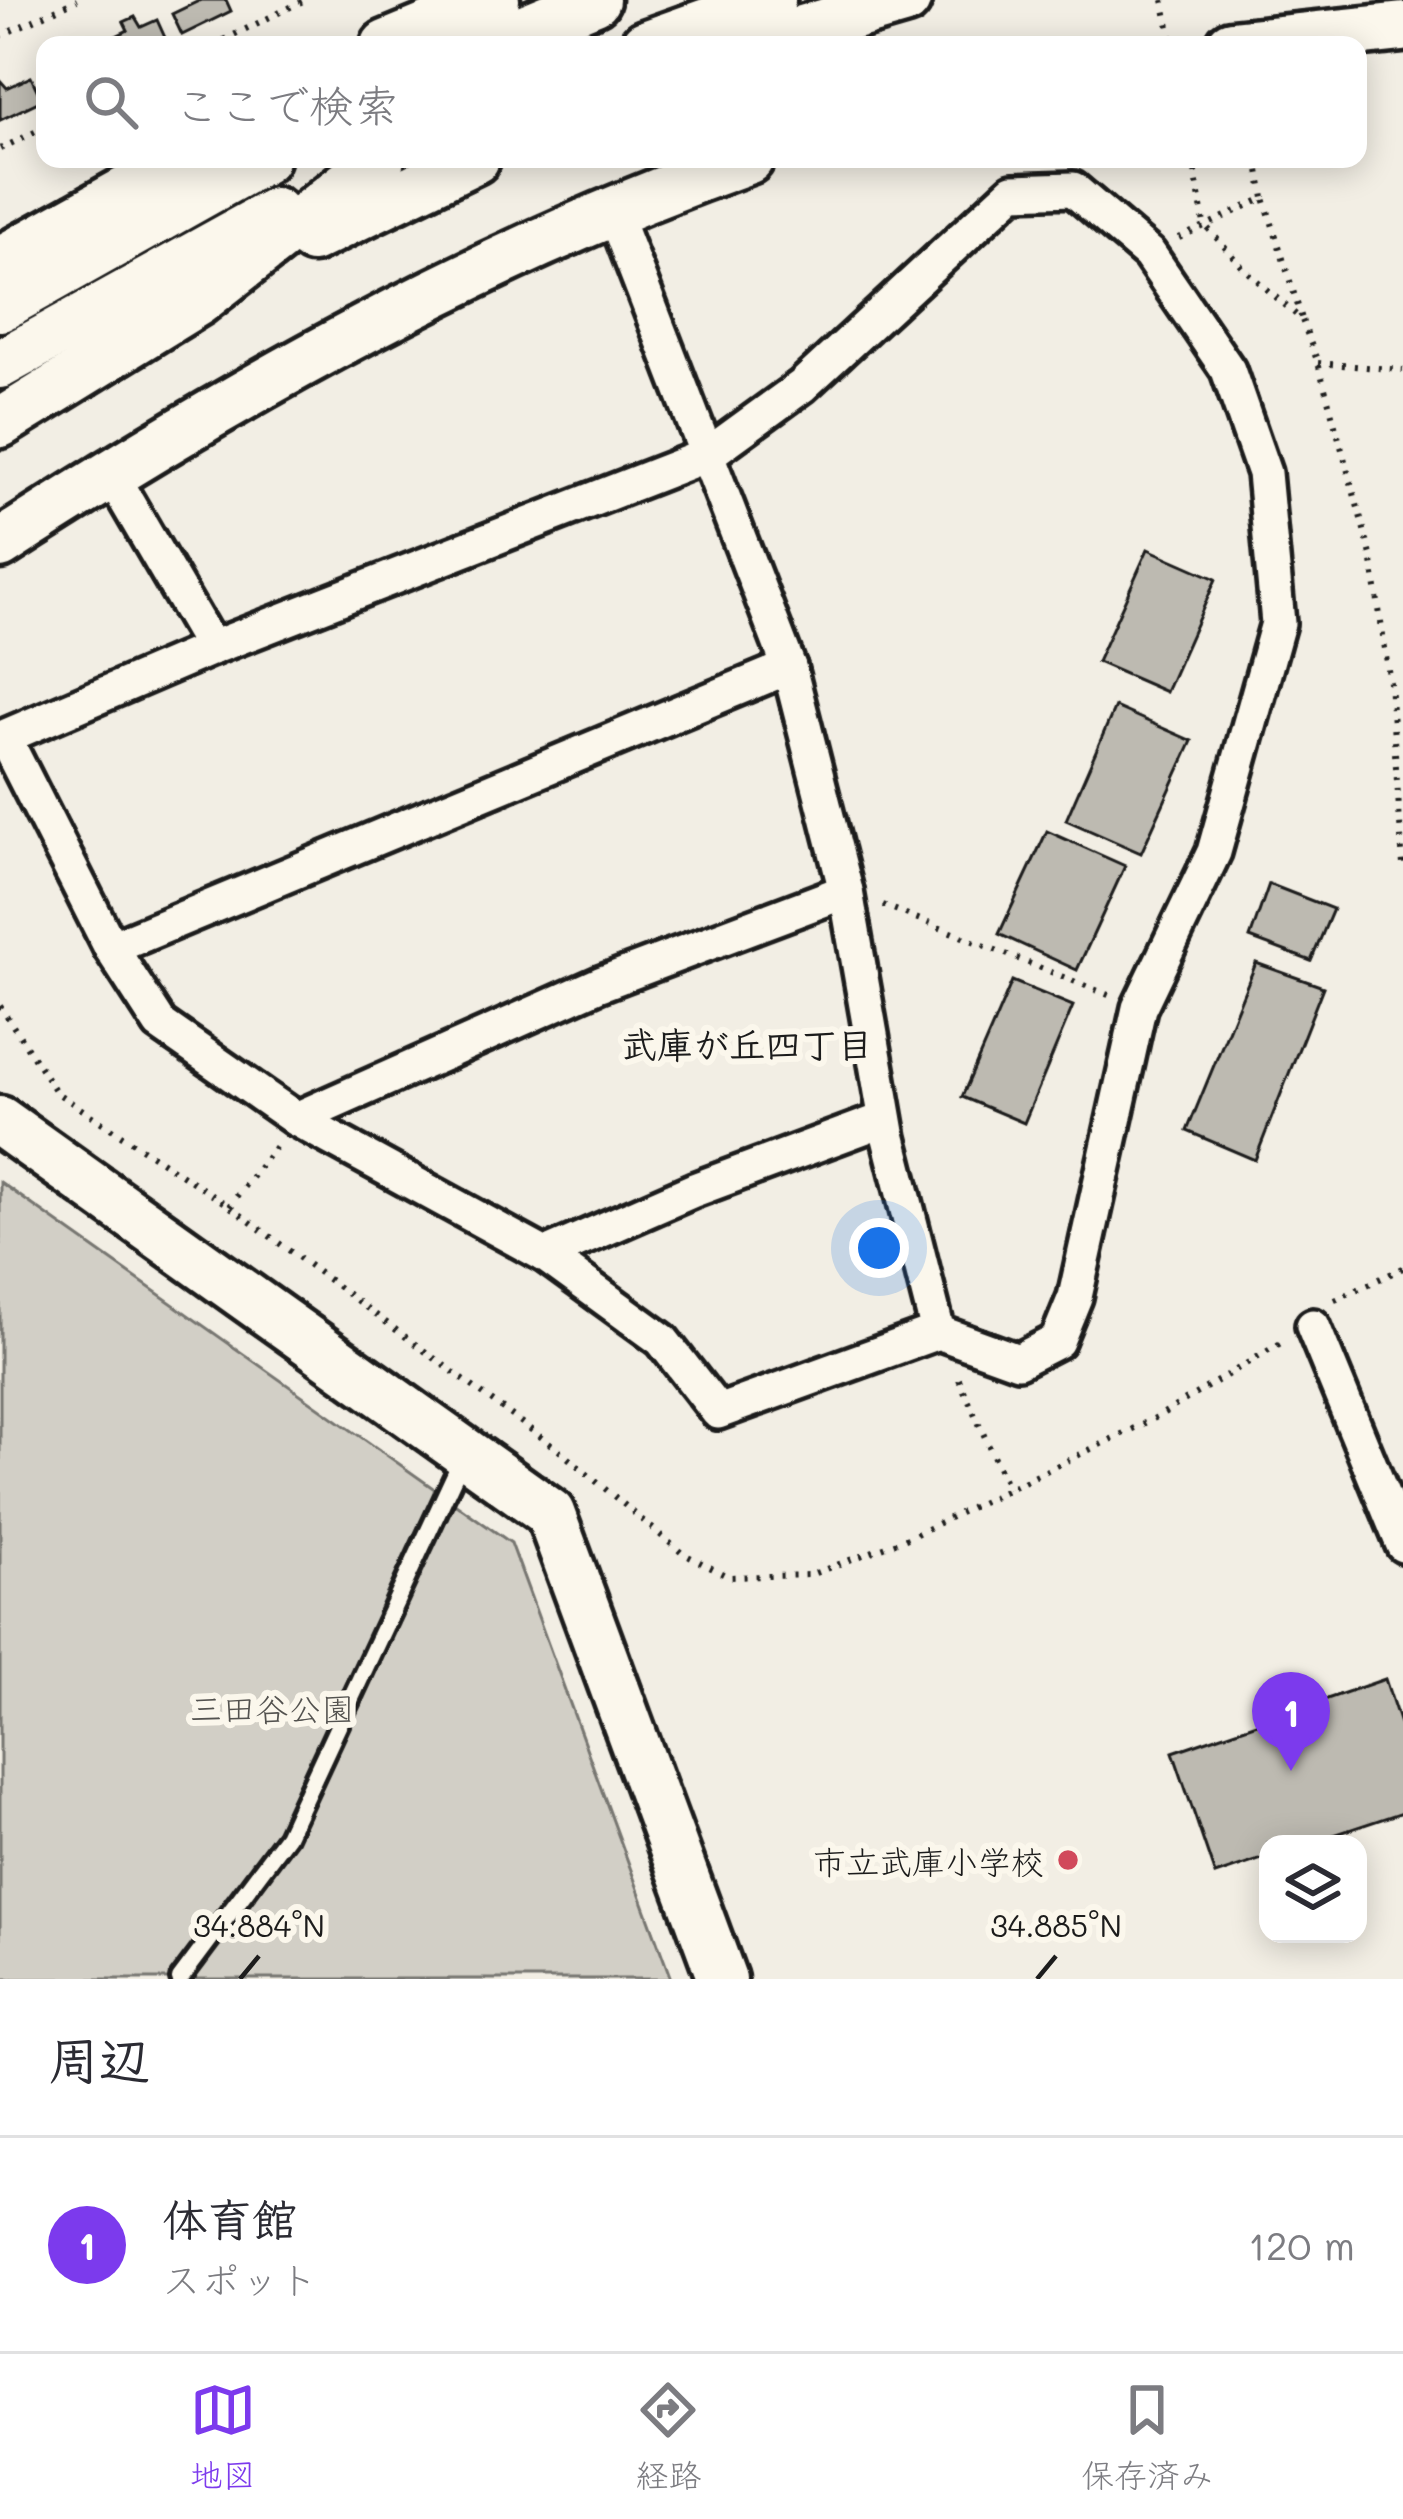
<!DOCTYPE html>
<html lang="ja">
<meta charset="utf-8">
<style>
:root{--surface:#fff;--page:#f2f2f3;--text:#2b2b33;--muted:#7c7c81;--line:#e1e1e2;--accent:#7c3aed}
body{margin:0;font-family:Mali,"Klee One",sans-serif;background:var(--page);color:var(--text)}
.controls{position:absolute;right:36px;bottom:36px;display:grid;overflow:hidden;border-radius:24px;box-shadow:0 6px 30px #0003}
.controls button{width:108px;height:108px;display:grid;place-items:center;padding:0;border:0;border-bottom:3px solid var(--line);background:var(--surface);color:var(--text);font:60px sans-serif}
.you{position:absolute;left:879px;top:1248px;width:42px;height:42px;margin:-30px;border:9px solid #fff;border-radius:50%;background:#1a73e8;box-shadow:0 0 0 18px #1a73e833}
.badge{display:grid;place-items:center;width:78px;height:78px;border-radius:50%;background:var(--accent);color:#fff;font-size:39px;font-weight:700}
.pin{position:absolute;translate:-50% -99px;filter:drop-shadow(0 3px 6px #0008)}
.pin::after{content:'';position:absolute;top:63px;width:42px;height:36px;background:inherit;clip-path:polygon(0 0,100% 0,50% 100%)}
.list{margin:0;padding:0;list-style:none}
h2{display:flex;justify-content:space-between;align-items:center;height:156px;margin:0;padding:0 48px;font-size:51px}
h2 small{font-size:39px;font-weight:400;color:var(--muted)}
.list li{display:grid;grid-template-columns:78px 1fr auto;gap:36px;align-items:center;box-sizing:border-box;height:216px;padding:0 48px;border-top:3px solid var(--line)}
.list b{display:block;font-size:45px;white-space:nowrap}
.list p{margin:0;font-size:39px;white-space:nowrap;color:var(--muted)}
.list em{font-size:39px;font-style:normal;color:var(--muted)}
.icon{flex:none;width:66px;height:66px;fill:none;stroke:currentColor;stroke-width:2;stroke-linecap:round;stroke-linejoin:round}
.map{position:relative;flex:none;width:1403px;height:1979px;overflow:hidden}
.search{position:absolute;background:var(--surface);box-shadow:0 6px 30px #0003;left:36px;right:36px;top:36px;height:132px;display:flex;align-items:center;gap:30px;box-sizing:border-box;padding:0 42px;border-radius:24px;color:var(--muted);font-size:45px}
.sheet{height:372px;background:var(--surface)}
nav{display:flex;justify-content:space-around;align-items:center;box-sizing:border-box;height:168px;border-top:3px solid var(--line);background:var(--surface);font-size:33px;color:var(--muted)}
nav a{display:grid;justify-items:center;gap:6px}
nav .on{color:var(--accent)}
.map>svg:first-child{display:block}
.green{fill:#d2cfc6;stroke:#777671;stroke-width:3}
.building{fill:#bdbab1;stroke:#1c1c1c;stroke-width:3}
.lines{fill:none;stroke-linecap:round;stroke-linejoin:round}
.lane-casing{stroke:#1c1c1c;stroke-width:26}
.street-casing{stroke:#1c1c1c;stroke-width:42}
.secondary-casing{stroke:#1c1c1c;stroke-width:57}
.path{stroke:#1c1c1c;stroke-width:6;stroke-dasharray:3 9;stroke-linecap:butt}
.lane{stroke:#fbf7ec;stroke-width:16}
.street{stroke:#fbf7ec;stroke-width:33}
.secondary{stroke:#fbf7ec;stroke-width:48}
.ticks{fill:none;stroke:#1c1c1c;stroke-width:4.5}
.poi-dot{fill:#d1495b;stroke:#fbf7ec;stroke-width:4.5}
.labels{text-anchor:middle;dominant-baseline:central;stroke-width:12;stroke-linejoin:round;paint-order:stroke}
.park-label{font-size:33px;fill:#53524f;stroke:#fbf7ec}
.poi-label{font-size:33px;fill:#1c1c1c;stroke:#fbf7ec;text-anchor:end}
.neighbourhood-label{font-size:36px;font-weight:bold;fill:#1c1c1c;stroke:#fbf7ec}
.ticks-label{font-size:30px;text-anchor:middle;fill:#1c1c1c;stroke:#fbf7ec;stroke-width:12;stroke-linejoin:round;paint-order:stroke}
</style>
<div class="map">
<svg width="1403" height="1979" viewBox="0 0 1403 1979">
<rect width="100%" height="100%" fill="#f2eee4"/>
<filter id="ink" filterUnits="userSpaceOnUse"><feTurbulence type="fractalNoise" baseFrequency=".00833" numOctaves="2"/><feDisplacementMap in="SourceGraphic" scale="24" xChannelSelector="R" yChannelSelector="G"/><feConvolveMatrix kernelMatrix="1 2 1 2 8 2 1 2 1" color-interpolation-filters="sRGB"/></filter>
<g filter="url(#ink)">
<path class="green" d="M0,1182l511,361 160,436h-671z"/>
<g class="building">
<path d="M201,0h25l5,11 -49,24 -10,-21z"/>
<path d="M135,17l6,10 16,-7 10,22 -57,3 -2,-5 20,-10 -4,-8z"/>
<path d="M31,77l11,23 -42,20v-40l7,8z"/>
<path d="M1148,549l68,30 -50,113 -69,-30z"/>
<path d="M1115,707l77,34 -51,112 -75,-33z"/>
<path d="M1047,831l78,35 -48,104 -78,-36z"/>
<path d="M1269,884l64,25 -22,52 -61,-23z"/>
<path d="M1256,963l67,24 -68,173 -68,-29z"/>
<path d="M1012,981l61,25 -49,117 -62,-26z"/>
<path d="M1385,1679l18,54v79l-96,32h-39v13l-53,18 -42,-123z"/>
</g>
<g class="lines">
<defs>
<path id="lane" d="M180,1979l107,-143 177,-381"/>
<g id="street">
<path d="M612,209l177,458 57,224 43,247 49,194 -220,80 -56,-72 -117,-85 -249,-136 -136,-95 -49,-76 -107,-211 208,-89 495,-193 95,-69 211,-195 60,-2 76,65 79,116 36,103 14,150 -64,229 -75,156 -64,289 -18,44 -39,20 -80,-29"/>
<path d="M110,473l102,175"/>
<path d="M111,948l678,-281"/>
<path d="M296,1119l304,-135 246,-93"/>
<path d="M545,1255l149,-65 191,-71"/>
<path d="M1313,1326l90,219"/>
</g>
<g id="secondary">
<path d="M386,45l109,-45"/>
<path d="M485,45l110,-45"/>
<path d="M645,45l126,-45"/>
<path d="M751,45l155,-45"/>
<path d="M1231,45l172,-18"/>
<path d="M312,238l163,-79"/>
<path d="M0,261l184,-102"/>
<path d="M0,307l264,-148"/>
<path d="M0,364l275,-152"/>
<path d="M0,423l198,-122 182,-142"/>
<path d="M0,544c237,-153 483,-291 749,-385"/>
<path d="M0,1121l550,392 172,466"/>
</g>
</defs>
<use href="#lane" class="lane-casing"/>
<use href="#street" class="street-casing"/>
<use href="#secondary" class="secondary-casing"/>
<g class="path">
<path d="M1163,0l10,45"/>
<path d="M0,36l77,-36"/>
<path d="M213,45l92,-45"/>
<path d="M0,149l45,-22"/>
<path d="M1193,159l11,65 41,46 57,50 16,43 53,192 19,128 13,182"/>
<path d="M1257,159l7,39"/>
<path d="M1179,238l85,-40 38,121"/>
<path d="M1318,363l85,7"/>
<path d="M883,905l228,91"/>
<path d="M0,1006l57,87 172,113 332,246 121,101 47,24 81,-2 98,-37 249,-121 127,-76"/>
<path d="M229,1206l47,-60"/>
<path d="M1335,1300l68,-32"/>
<path d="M959,1379l49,110"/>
</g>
<use href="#lane" class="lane"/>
<use href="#street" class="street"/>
<use href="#secondary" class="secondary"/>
</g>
</g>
<path class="ticks" d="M240,1979l19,-23M1037,1979l19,-23"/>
<circle class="poi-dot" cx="1068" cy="1860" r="12"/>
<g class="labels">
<g class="park-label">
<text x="272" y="1707">三田谷公園</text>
</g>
<g class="poi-label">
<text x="1044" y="1860">市立武庫小学校</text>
</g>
<g class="neighbourhood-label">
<text x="747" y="1043">武庫が丘四丁目</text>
</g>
</g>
<g class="ticks-label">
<text x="259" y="1937">34.884°N</text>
<text x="1056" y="1937">34.885°N</text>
</g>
</svg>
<div class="controls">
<button><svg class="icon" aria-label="layers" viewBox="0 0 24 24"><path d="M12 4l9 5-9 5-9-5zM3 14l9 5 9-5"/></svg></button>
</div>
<div class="you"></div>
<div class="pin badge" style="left:1291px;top:1771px">1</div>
<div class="search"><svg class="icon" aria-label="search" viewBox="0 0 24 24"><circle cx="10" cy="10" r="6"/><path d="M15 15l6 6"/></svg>ここで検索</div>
</div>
<section class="sheet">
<h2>周辺<small></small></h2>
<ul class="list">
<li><span class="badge">1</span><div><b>体育館</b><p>スポット</p></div><em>120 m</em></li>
</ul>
</section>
<nav>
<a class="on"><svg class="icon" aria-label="map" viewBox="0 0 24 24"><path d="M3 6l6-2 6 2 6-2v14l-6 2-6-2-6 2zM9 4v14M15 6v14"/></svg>地図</a>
<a><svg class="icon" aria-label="directions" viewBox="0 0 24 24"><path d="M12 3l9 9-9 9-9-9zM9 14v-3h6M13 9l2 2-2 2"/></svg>経路</a>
<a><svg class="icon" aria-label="saved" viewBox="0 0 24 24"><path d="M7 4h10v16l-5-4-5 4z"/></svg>保存済み</a>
</nav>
